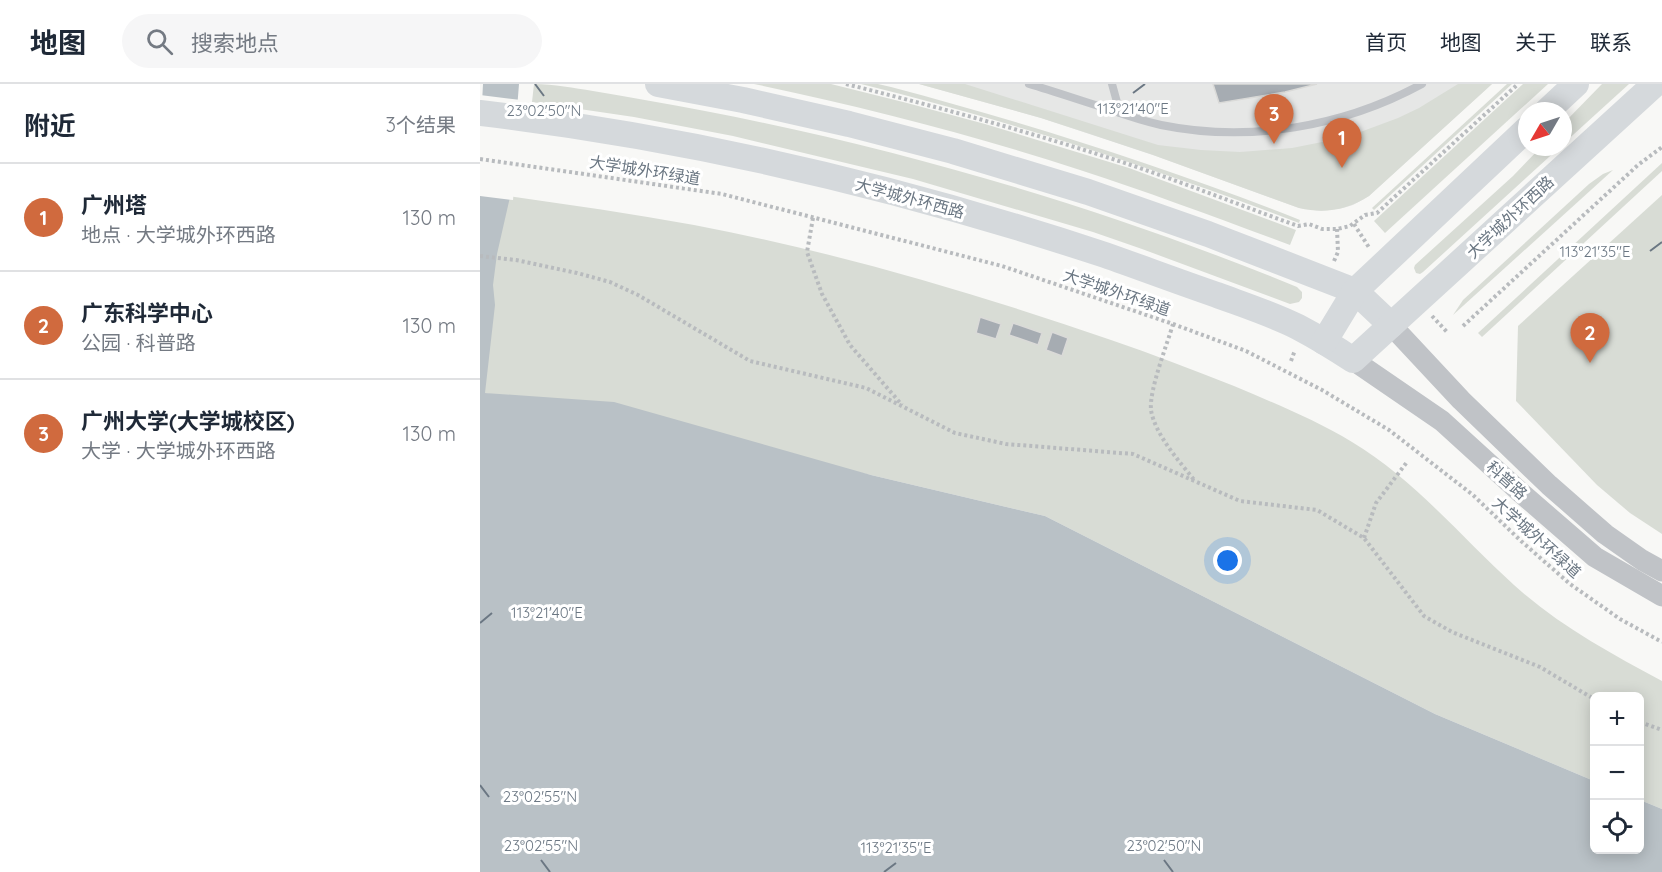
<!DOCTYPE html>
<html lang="zh">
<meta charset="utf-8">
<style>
:root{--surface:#fff;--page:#f6f6f7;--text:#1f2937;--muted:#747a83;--line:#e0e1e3;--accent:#d06a3e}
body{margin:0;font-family:Quicksand,"Noto Sans SC",sans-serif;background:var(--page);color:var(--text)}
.controls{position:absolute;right:18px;bottom:18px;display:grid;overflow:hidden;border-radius:9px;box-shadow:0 3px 15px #0003}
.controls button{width:54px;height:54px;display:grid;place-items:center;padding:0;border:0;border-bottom:2px solid var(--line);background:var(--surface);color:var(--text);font:30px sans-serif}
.compass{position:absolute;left:1038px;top:18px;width:54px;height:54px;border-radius:50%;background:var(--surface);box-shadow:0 3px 15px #0003;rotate:231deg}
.you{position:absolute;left:748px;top:477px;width:21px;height:21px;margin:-15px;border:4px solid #fff;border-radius:50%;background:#1a73e8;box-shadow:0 0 0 9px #1a73e833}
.badge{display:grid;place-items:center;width:39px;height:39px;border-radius:50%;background:var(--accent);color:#fff;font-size:20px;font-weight:700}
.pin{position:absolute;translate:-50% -50px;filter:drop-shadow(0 2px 3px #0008)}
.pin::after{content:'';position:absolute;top:32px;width:21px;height:18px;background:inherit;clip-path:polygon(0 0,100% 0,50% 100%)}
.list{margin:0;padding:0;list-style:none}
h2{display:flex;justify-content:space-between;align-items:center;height:78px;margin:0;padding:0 24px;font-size:26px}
h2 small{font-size:20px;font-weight:400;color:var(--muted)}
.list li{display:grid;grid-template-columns:39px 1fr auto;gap:18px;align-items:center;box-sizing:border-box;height:108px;padding:0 24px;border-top:2px solid var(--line)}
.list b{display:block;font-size:22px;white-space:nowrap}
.list p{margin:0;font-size:20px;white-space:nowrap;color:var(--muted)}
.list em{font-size:20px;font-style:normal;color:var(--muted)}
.icon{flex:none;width:33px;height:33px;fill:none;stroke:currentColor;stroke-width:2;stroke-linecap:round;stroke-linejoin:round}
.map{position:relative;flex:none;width:1182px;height:788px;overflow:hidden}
header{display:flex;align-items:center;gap:36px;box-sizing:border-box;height:84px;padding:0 30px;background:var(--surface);border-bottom:2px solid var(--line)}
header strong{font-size:28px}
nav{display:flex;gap:33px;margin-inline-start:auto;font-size:21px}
.search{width:420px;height:54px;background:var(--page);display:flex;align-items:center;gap:15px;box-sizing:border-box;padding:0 21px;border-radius:33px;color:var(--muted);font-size:22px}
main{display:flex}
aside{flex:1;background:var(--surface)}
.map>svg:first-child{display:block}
.built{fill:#e6e7e6}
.green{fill:#d8dcd5}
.water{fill:#b9c1c6}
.pier{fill:#f8f8f6}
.building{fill:#a6acb2;stroke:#dadad8;stroke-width:1.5}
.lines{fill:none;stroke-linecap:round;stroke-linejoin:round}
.path{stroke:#b8bbbe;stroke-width:4;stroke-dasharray:3 3;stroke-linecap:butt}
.service{stroke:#c0c3c7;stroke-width:8}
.tertiary{stroke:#c0c3c7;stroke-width:21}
.primary{stroke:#d5d9dc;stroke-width:26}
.ticks{fill:none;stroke:#6b7783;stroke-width:2}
.labels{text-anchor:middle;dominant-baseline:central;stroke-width:6;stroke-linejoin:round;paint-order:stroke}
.street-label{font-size:16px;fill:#6b7783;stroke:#fff}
.ticks-label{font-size:15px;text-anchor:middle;fill:#6b7783;stroke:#fff;stroke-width:6;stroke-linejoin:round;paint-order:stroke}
</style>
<header>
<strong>地图</strong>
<div class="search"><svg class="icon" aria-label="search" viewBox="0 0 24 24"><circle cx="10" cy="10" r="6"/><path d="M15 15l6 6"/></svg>搜索地点</div>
<nav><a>首页</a><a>地图</a><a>关于</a><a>联系</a></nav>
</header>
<main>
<aside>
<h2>附近<small>3个结果</small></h2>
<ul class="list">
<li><span class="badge">1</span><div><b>广州塔</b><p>地点 · 大学城外环西路</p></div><em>130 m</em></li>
<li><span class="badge">2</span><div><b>广东科学中心</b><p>公园 · 科普路</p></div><em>130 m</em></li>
<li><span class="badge">3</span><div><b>广州大学(大学城校区)</b><p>大学 · 大学城外环西路</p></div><em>130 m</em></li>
</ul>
</aside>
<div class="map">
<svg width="1182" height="788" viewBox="0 0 1182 788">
<rect width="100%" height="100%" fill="#f8f8f6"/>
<path class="built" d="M439,0h573l-123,112 -16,9 -10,3 -22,3 -22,-3 -146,-53 -112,-37z"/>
<g class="green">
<path d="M54,0c20,0 40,4 59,7 37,6 75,13 112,20 202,39 402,98 592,176l5,5v6l-3,4 -9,2 -148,-55 -49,-17 -180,-53 -180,-43 -99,-19 -102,-15z"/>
<path d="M274,0h77l76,19 78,21 144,44 167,62 -6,15c-70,-26 -139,-52 -210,-75 -107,-35 -216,-63 -326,-86z"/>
<path d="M381,0h17l13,3c139,37 275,80 409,133l-1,3c-144,-55 -289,-102 -438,-139z"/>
<path d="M439,0h46l193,61 43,5 39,2 52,-4 55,-11 51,-19 21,-10 39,-24h34l-123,112c-22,14 -44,18 -70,12l-146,-53 -66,-22 -46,-15z"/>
<path d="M1027,0h5l-138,126 -2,-2z"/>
<path d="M1043,0h25l-163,149 -11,-12z"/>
<path d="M1122,0h27l-66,60v-20z"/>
<path d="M1061,63h19l-137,125 -3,2 -4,-1 -2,-5 1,-3 98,-89z"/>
<path d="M1182,79v8l-180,166 -4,-4z"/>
<path d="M1133,86l-160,145 10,-15 126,-116 14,-10z"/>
<path d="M0,108c71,10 143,20 214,33 142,27 281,68 417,115 41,14 82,30 123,46 40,17 80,33 118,56 62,37 109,95 162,143 44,40 96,68 148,96v128l-22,-9v-104h-46v85l-159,-67 -390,-198 -174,-41 -386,-82z"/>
<path d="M1182,111v339l-32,-21 -33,-28 -81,-84 2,-75z"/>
</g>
<path class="water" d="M3,0h36l-9,113 -13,57 -4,31 2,20 -10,88 129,9 257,73 174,41 390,198 159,67v69h46v-50l22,9v63h-1182v-730z"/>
<path class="pier" d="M0,11l41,5 -8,100 -33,-4z"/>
<g class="building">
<path d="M733,0h104l-32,8 -66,11z"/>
<path d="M500,233l21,7 -5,15 -20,-6z"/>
<path d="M533,239l29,10 -4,12 -29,-10z"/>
<path d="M572,248l16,6 -6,18 -16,-6z"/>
</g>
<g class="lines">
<g class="path">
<path d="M366,0c96,24 191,50 285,81 56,19 111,41 167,61l11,-2 13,5h15l13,-3 15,-11 12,-2 141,-129"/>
<path d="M0,75l242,35 280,72 171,58 73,27 76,39 67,40 84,65 48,46 49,43 50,35 42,23"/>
<path d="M333,134l-6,34 15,42 28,51 52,60"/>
<path d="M874,140l16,25"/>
<path d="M0,172l36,4 61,13 33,9 28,13 112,66 116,27 89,45 51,11 127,10 107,47 77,9 47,28 60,78 28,16 88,35 54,32"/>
<path d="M854,177l4,-9 -1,-23"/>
<path d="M952,232l16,17"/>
<path d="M693,240c-6,21 -24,66 -22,86 4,25 29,52 44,71"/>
<path d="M983,242l175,-161 24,-18"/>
<path d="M811,277l4,-11"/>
<path d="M884,454l12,-35 31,-41"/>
<path d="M1160,638l22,8"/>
</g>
<g class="service">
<path d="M549,0c27,8 53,17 79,25 17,6 35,12 53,16 88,18 182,2 261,-41"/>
<path d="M632,0l8,29"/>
</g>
<g class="tertiary">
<path d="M911,241l70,75 88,85 56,49 37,26 20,11"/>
<path d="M873,276l89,61 78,71 75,65 67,39"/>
</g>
<g class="primary">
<path d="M178,0l85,16 106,24 104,27 135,41 120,42 147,57 36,34"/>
<path d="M1067,27l29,-27"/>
<path d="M0,29c212,25 422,75 625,142 37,13 74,27 112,40 27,10 55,19 81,32 19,10 37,21 55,33l302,-276"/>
<path d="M844,258l31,-51 172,-162"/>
</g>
</g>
<path class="ticks" d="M55,0l9,12M653,9l12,-9M1170,167l12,-9M0,539l12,-10M0,701l9,12M61,776l9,12M684,776l9,12M404,788l12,-9"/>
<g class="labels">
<g class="street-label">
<text transform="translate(165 86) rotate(9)">大学城外环绿道</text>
<text transform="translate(430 114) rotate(15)">大学城外环西路</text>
<text transform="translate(1030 133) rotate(-43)">大学城外环西路</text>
<text transform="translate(637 208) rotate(19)">大学城外环绿道</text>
<text transform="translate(1027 396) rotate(42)">科普路</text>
<text transform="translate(1057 453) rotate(42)">大学城外环绿道</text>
</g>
</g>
<g class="ticks-label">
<text x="653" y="30">113°21'40"E</text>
<text x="64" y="32">23°02'50"N</text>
<text x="1115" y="173">113°21'35"E</text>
<text x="67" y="534">113°21'40"E</text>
<text x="60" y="718">23°02'55"N</text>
<text x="61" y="767">23°02'55"N</text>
<text x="684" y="767">23°02'50"N</text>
<text x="416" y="769">113°21'35"E</text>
</g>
</svg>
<div class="controls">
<button>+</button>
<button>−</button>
<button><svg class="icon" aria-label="locate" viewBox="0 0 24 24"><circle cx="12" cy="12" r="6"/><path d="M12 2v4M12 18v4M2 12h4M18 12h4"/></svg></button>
</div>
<svg class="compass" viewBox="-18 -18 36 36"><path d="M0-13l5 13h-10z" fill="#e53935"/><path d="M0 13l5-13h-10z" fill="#747a83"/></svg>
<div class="you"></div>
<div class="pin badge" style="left:862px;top:84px">1</div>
<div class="pin badge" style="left:1110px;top:279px">2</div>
<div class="pin badge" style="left:794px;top:60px">3</div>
</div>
</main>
